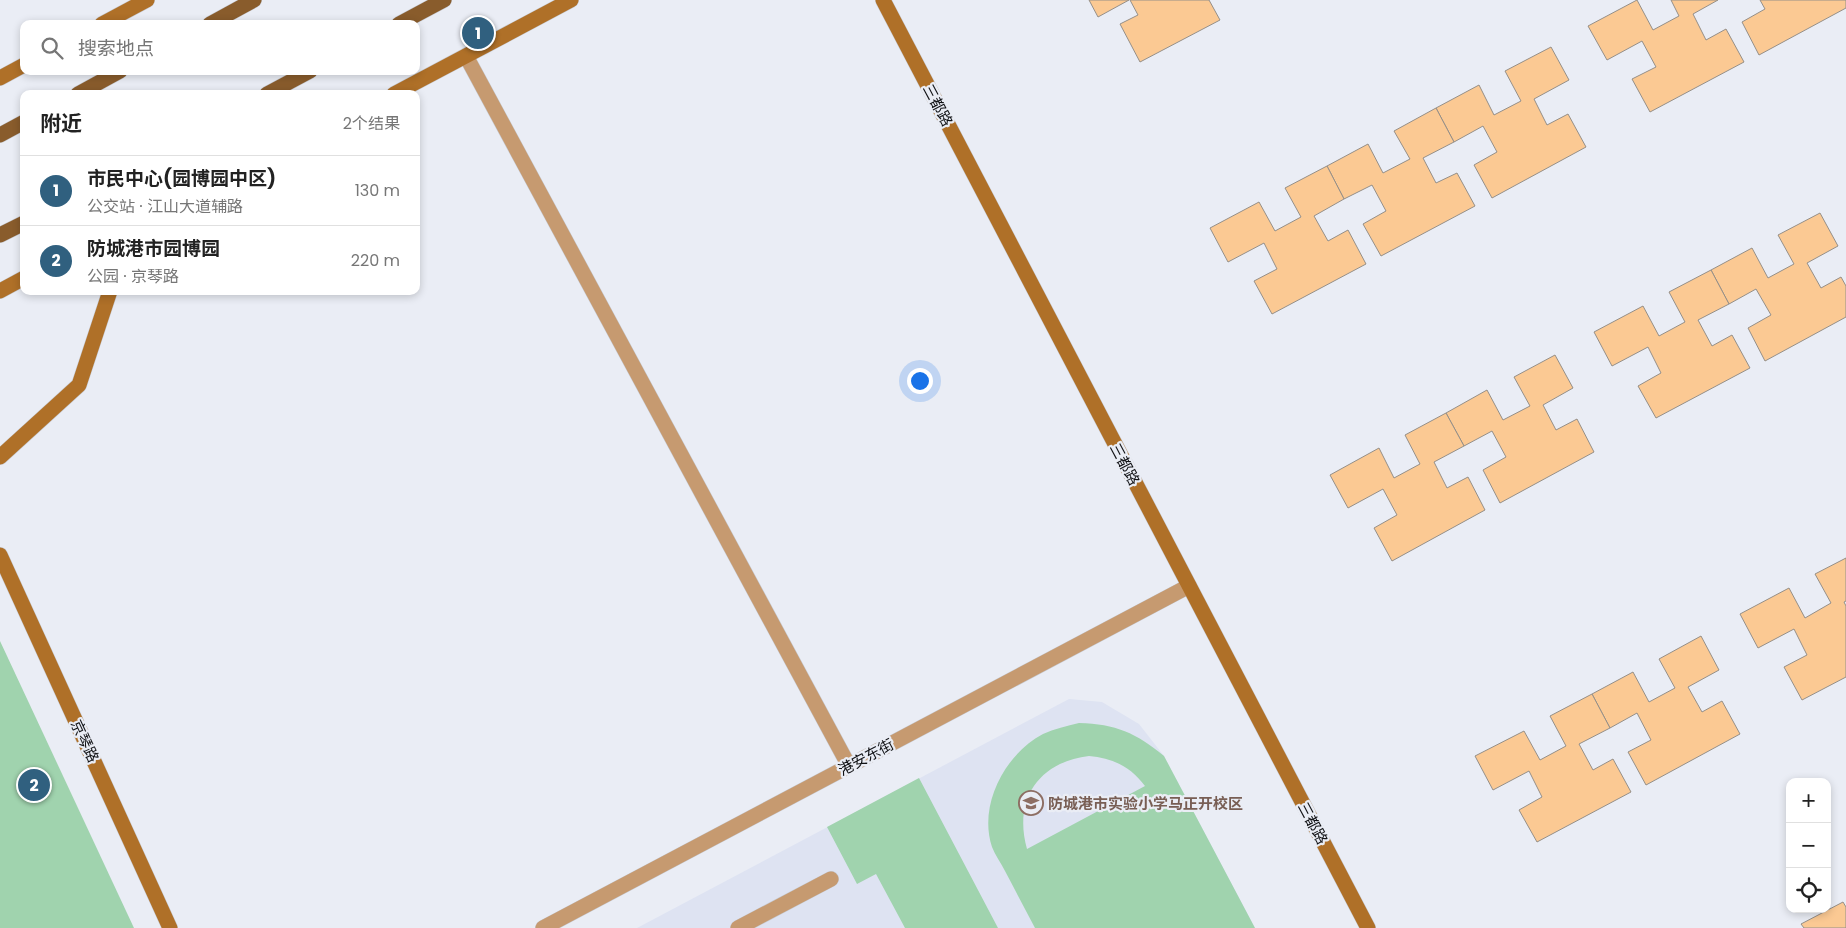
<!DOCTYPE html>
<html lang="zh">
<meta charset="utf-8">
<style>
:root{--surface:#fff;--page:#f6f6f6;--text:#222;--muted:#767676;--line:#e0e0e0;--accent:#30607f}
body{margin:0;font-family:Poppins,"Noto Sans SC",sans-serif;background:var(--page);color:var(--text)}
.controls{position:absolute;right:15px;bottom:15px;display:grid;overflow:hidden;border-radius:10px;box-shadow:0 2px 8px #0003}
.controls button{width:45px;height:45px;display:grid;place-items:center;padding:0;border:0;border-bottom:1px solid var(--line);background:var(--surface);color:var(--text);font:25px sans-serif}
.you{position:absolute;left:919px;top:380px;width:18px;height:18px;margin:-12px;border:4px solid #fff;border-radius:50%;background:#1a73e8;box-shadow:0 0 0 8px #1a73e833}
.badge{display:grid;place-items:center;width:32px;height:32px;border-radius:50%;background:var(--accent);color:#fff;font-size:16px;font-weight:700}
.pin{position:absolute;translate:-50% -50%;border:2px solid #fff;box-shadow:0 1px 5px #0006}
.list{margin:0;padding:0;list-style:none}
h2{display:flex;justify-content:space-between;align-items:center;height:65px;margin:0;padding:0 20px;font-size:21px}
h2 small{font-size:16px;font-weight:400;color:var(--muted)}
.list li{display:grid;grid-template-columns:32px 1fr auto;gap:15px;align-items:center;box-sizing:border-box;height:70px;padding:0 20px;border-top:1px solid var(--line)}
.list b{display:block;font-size:19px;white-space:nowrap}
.list p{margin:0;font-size:16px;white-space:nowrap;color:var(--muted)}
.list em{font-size:16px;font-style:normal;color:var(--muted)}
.icon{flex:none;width:28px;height:28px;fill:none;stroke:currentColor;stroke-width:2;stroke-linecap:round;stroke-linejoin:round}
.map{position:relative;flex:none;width:1846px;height:928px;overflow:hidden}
.search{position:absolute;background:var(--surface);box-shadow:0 2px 8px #0003;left:20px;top:20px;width:400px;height:55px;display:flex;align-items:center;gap:12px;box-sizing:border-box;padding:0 18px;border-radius:10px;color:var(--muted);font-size:19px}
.panel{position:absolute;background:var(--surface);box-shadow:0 2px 8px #0003;left:20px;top:90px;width:400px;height:205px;border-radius:10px}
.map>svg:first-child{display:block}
.built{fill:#dee3f2}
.park{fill:#a0d3ae;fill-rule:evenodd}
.building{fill:#fbc993;stroke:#958f88}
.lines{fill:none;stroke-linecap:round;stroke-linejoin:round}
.lane-casing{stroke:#c7cad1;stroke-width:16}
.street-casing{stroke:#c7cad1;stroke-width:16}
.secondary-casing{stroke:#c7cad1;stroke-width:16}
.primary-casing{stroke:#c7cad1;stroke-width:16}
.lane{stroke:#c69a70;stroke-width:15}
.street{stroke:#c69a70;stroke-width:15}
.secondary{stroke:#af7028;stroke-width:15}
.primary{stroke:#895c2c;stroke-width:15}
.labels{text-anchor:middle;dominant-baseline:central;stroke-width:4.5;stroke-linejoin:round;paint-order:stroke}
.street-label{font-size:15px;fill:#111215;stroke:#eaedf5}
.education-label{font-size:15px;font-weight:bold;fill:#785e54;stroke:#eaedf5;text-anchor:start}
</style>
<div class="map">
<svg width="1846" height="928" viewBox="0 0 1846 928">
<rect width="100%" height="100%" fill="#eaedf5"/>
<path class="built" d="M1069,699l33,3 37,22 25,32 91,172h-618z"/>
<g class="park">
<path d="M0,641l134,287h-134z"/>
<path d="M1079,723c37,1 57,10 85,33l91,172h-220c-10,-19 -20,-38 -30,-57 -4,-8 -10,-16 -13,-24 -14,-42 13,-93 51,-113 11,-5 24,-8 36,-11zM1089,756c24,2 42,11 56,30l-118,63c-14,-50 12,-87 62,-93z"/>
<path d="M919,778l79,150h-93l-29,-54 -19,10 -30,-57z"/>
</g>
<g class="building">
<path d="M1089,0h40l-31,17z"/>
<path d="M1130,0h79l11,20 -80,42 -20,-38 18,-9z"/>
<path d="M1637,0l16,30 26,-14 -8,-16h47l-25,14 13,26 20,-11 18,33 -94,50 -18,-33 24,-12 -14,-26 -35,19 -19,-34z"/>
<path d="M1760,0h86v8l-87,47 -17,-33 23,-13z"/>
<path d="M1551,47l18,33 -35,19 13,26 21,-11 18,33 -94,51 -18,-33 23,-13 -14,-26 -29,16 -18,-34 43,-23 15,30 27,-14 -16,-30z"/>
<path d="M1436,108l18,34 -31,16 13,25 21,-10 18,33 -94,50 -18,-32 23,-13 -14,-26 -28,14 -17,-33 41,-22 15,29 27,-14 -16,-28z"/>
<path d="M1327,166l17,33 -30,17 14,25 20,-11 18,34 -94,50 -18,-33 23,-12 -13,-26 -36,19 -18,-34 49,-26 16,29 26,-14 -16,-29z"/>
<path d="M1820,213l18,33 -31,17 14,25 20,-11 5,9v31l-81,44 -17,-33 23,-13 -15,-26 -27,15 -18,-34 41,-22 16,30 26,-14 -16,-29z"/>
<path d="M1711,270l18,34 -31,16 14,26 20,-11 18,33 -94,50 -18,-32 23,-13 -13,-26 -36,19 -18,-34 49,-26 16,30 26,-14 -16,-30z"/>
<path d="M1555,355l18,33 -30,17 13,25 21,-11 17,33 -94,51 -17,-33 23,-13 -14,-26 -28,15 -18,-33 41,-23 16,30 27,-14 -16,-29z"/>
<path d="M1446,413l18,33 -30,16 13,26 21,-11 17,33 -93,51 -18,-33 23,-13 -14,-26 -35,19 -18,-33 49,-27 15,30 26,-14 -15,-29z"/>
<path d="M1846,558v43l-2,1 2,4v71l-44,23 -18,-33 23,-12 -13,-26 -36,19 -18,-34 49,-26 16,30 26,-15 -16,-29z"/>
<path d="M1701,636l18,34 -31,17 14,25 20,-11 18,33 -94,51 -18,-33 23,-12 -14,-27 -27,15 -18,-34 41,-22 16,30 26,-14 -16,-29z"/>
<path d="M1592,694l18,34 -31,16 14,26 20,-11 18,33 -94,50 -18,-32 23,-13 -13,-26 -36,19 -18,-34 49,-25 16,29 26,-14 -16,-30z"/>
<path d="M1843,902l3,5v21h-42l-3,-4z"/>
</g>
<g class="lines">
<defs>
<g id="lane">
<path d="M466,56l383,710"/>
<path d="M738,928l93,-49"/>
</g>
<path id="street" d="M543,928l646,-342"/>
<g id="secondary">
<path d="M883,0l485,928"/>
<path d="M102,24l45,-24"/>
<path d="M0,78l24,-13"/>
<path d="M394,94l177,-94"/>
<path d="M0,291l24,-13"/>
<path d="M0,457l79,-72 31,-94"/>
<path d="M0,555l170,373"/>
</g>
<g id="primary">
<path d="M210,24l44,-24"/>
<path d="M399,24l45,-24"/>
<path d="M78,94l42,-23"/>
<path d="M267,94l43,-23"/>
<path d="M0,135l24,-13"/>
<path d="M0,235l24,-12"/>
</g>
</defs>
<use href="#lane" class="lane-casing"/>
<use href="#street" class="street-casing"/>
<use href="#secondary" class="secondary-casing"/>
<use href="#primary" class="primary-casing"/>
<use href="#lane" class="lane"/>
<use href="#street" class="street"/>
<use href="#secondary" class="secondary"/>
<use href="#primary" class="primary"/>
</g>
<defs>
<symbol id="school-ring" viewBox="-11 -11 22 22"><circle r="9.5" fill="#eaedf5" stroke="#8d6e63" stroke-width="1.5"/><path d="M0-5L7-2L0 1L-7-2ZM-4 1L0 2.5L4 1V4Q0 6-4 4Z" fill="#8d6e63"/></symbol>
</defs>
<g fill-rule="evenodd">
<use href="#school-ring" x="1017" y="789" width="28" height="28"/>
</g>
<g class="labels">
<g class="street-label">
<text transform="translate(938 105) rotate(62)">三都路</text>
<text transform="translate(1125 464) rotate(62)">三都路</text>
<text transform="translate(85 741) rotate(65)">京琴路</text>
<text transform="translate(866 757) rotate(-28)">港安东街</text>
<text transform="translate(1313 823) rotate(62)">三都路</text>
</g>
<g class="education-label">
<text x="1048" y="803">防城港市实验小学马正开校区</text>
</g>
</g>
</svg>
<div class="controls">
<button>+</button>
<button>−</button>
<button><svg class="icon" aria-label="locate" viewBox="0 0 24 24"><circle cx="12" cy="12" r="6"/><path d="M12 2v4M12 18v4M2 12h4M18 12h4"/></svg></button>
</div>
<div class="you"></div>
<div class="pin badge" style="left:478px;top:33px">1</div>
<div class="pin badge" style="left:34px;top:785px">2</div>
<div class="search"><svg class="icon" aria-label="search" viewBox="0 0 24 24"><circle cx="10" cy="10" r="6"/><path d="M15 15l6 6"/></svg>搜索地点</div>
<section class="panel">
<h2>附近<small>2个结果</small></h2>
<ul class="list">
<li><span class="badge">1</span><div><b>市民中心(园博园中区)</b><p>公交站 · 江山大道辅路</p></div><em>130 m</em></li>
<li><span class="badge">2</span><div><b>防城港市园博园</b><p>公园 · 京琴路</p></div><em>220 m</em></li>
</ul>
</section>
</div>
